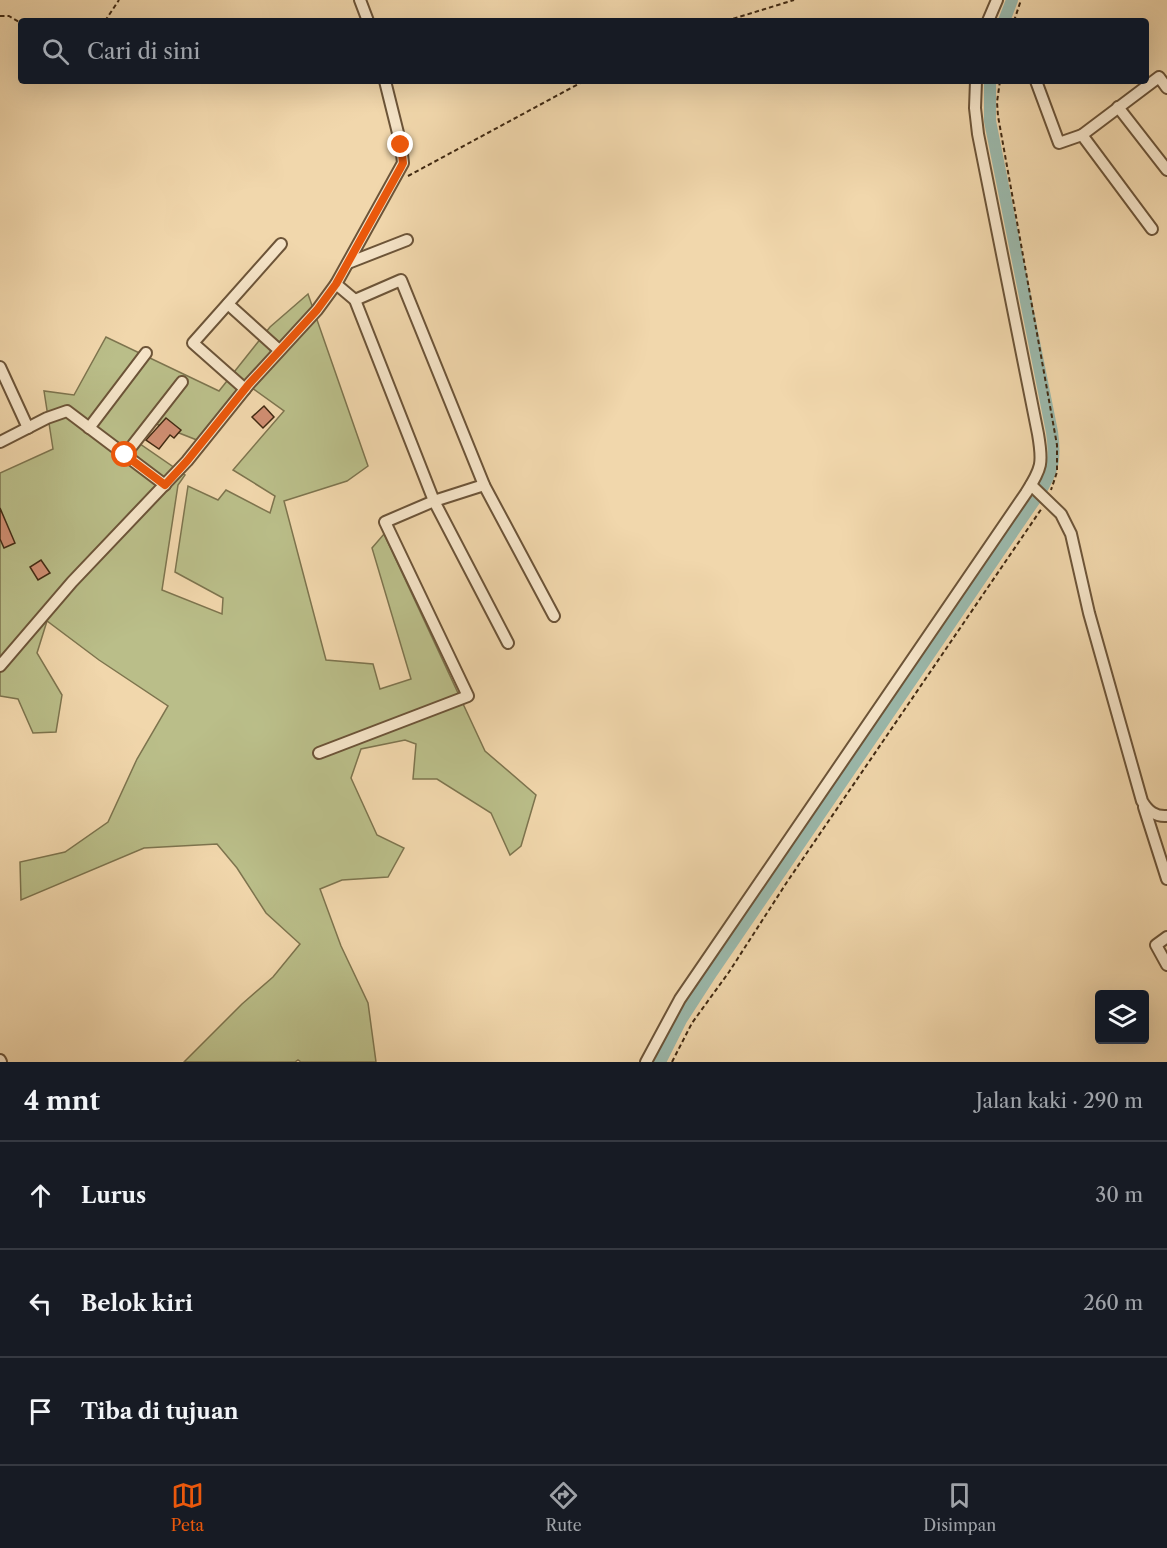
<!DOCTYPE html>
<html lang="id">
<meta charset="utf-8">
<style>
:root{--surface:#171b24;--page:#242831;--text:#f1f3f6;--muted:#9ea1a6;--line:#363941;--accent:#ea580c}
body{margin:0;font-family:"Libre Caslon Text",serif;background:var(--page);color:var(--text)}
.controls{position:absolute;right:18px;bottom:18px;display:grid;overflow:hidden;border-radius:6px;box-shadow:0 6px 24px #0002}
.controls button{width:54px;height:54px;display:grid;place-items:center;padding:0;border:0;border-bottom:2px solid var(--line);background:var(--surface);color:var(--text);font:30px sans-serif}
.stop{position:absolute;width:18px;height:18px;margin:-14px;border:4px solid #ea580c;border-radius:50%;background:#fff}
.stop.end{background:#ea580c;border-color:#fff;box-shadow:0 2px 6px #0008}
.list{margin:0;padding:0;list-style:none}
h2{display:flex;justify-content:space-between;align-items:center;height:78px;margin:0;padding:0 24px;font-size:26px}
h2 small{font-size:20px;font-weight:400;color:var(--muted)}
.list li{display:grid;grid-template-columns:39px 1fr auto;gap:18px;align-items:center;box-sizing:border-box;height:108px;padding:0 24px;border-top:2px solid var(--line)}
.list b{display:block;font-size:22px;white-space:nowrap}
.list em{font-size:20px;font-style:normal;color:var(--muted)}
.icon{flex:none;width:33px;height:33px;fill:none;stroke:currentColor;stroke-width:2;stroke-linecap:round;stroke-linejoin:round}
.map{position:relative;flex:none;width:1167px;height:1062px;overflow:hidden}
.search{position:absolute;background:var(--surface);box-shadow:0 6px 24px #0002;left:18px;right:18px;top:18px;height:66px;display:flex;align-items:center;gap:15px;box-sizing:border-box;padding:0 21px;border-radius:6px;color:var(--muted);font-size:22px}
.sheet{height:402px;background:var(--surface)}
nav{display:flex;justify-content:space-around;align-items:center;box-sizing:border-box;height:84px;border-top:2px solid var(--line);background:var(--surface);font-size:16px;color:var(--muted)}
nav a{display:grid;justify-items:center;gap:3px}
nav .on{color:var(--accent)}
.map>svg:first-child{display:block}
.green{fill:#babe89;stroke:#7d744e;stroke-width:1.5;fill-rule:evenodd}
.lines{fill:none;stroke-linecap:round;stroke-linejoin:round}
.canal{stroke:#9bb9ac;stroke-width:12}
.building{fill:#d18f73;stroke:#402912;stroke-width:1.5}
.minor-casing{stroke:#6c5438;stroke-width:14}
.path{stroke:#402912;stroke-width:2;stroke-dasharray:4.5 3;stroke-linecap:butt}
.minor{stroke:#f6e5c9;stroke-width:10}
.route{stroke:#ea580c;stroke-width:8}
</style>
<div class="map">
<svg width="1167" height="1062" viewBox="0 0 1167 1062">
<rect width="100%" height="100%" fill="#f1d7ac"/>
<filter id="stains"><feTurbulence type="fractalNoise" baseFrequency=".00333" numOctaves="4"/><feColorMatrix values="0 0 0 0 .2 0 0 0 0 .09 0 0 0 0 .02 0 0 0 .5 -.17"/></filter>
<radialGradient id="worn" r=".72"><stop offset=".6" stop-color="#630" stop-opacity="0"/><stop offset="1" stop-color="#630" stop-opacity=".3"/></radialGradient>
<path class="green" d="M308,294l60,172 -21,15 -63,20 42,159 47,4 7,25 31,-10 -39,-131 12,-14 101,217 51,44 -15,51 -11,9 -19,-42 -54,-34h-24l3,-35 -11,-4 -44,9 -10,29 26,57 27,13 -16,29 -46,3 -22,9 21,57 27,57 8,59h-75l-3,-2 -3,2h-111l58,-58 31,-27 27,-33 -34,-31 -29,-45 -20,-24 -73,4 -123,52 -1,-38 45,-10 43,-30 29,-63 31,-53 -69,-46 -52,-39 -10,32 25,42 -6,37 -23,1 -15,-34 -18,-3v-223l53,-24 -9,-58 30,4 32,-58 113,54 51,-64zM248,385l36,26 -51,59 42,26 -5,17 -44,-23 -8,10 -30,-14 -13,86 48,26 -1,16 -60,-24 16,-105 7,-10 -52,-36 13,-19 56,22z"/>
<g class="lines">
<g class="canal">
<path d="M1004,21l8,-21"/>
<path d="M660,1062l21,-42 31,-48 326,-477c15,-23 18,-36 14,-63l-62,-311v-40"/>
</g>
</g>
<g class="building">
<path d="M264,406l10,11 -11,11 -11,-11z"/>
<path d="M166,418l15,12 -7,8 -4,-3 -11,14 -13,-9z"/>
<path d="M0,508l15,35 -11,5 -4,-9z"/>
<path d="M41,560l9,13 -12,7 -8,-13z"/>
</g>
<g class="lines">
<defs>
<g id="minor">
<path d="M360,0l8,21"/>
<path d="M988,21l9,-21"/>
<path d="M1036,81l23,62 23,-8 77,-58 8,11"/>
<path d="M1118,107l49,63"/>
<path d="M1082,135l70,94"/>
<path d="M348,263l59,-23"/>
<path d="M336,284l19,16 79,201 74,142"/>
<path d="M355,300l46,-20 83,205 70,131"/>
<path d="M228,304l51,46"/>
<path d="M0,367l28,61"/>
<path d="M245,389l-52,-46 88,-99"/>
<path d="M89,428l57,-75"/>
<path d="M0,442l47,-24 20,-7 98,74"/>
<path d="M125,455l57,-73"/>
<path d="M1031,485l30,29 10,20 18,79 53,188c6,10 13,16 25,15"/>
<path d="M0,666l72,-84 115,-121 62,-77 68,-74 19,-26 67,-121 -2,-18 -16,-64"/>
<path d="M319,753l149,-57 -83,-174 49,-21 50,-16"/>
<path d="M1144,807l23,72"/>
<path d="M1167,937l-11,8 11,20"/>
<path d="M0,1060l1,2"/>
<path d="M646,1062l34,-63 346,-506c16,-25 17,-30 12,-59l-60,-300 -3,-26 1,-27"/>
</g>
</defs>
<use href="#minor" class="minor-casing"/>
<g class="path">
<path d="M0,16h9l12,7"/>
<path d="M105,21l14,-21"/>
<path d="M726,21l68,-21"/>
<path d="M1014,21l7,-21"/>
<path d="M1000,81l-3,21 1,14 59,329v27l-6,18"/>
<path d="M408,176l176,-95"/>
<path d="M672,1062l20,-39 37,-51 58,-90 255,-374"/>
</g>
<use href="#minor" class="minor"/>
</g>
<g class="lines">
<path class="route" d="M125,455l40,30 22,-24 62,-77 68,-74 19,-26 65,-117 2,-4 -2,-18"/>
</g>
<rect width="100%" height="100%" filter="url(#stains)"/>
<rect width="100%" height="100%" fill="url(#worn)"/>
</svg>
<div class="controls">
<button><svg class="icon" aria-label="layers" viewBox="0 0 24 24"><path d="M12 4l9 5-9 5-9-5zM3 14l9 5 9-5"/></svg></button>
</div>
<div class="stop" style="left:125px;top:455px"></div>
<div class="stop end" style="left:401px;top:145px"></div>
<div class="search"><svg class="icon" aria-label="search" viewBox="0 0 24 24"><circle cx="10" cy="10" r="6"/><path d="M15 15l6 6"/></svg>Cari di sini</div>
</div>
<section class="sheet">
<h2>4 mnt<small>Jalan kaki · 290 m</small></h2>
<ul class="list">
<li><svg class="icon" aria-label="ahead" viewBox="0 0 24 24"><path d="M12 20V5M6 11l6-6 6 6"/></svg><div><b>Lurus</b></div><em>30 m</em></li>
<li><svg class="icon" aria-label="left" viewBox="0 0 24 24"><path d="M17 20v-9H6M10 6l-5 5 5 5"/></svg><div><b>Belok kiri</b></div><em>260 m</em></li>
<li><svg class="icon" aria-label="arrive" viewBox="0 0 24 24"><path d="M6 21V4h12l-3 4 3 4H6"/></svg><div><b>Tiba di tujuan</b></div></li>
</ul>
</section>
<nav>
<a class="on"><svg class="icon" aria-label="map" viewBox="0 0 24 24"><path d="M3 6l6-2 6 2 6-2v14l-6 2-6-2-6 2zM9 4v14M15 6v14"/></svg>Peta</a>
<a><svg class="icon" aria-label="directions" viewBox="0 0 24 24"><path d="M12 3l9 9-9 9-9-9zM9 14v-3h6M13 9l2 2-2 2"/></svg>Rute</a>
<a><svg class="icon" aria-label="saved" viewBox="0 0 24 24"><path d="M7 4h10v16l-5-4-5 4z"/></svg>Disimpan</a>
</nav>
